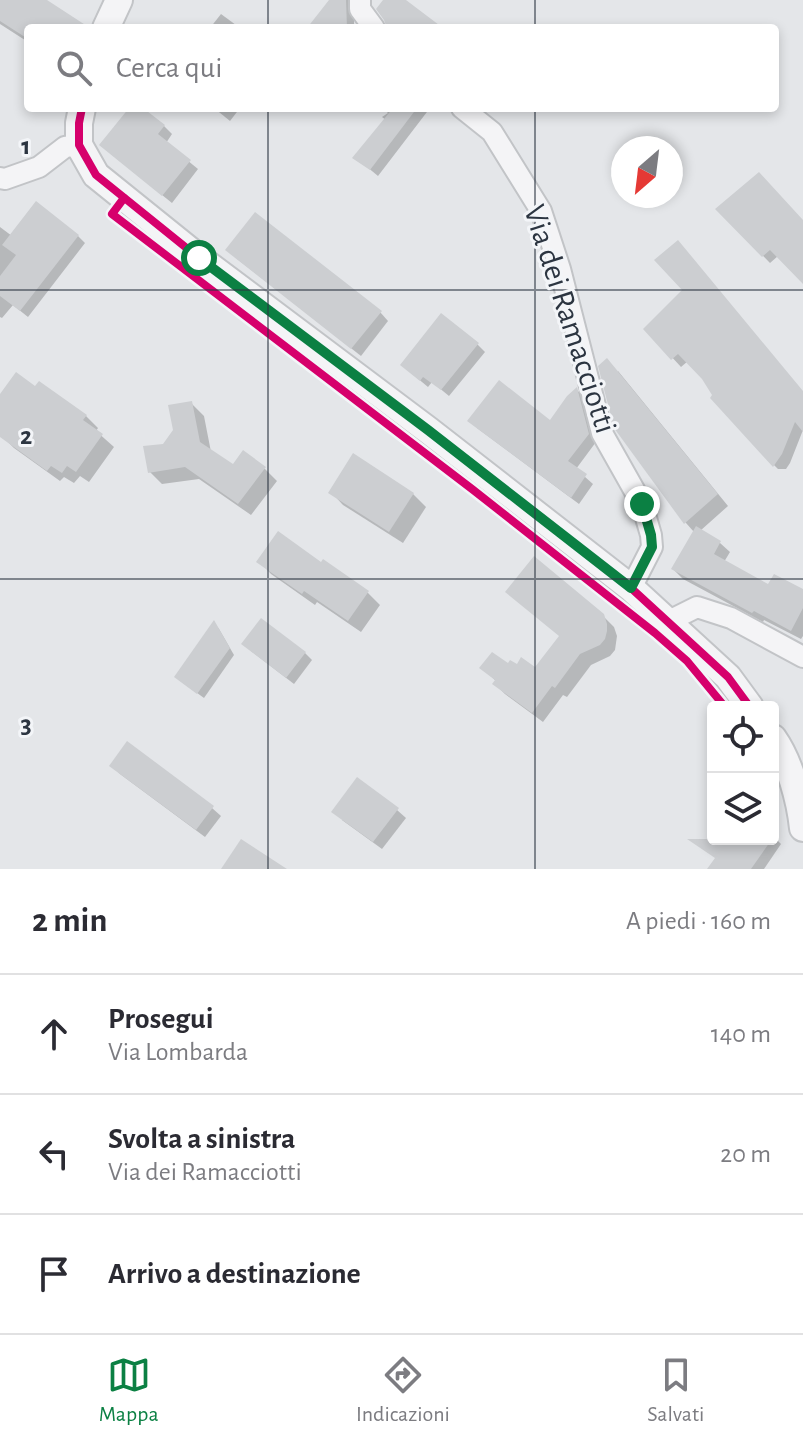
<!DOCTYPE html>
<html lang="it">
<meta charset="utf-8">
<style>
:root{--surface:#fff;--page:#f7f7f7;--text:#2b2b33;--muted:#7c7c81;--line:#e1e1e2;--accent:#0b8043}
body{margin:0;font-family:"Alegreya Sans",sans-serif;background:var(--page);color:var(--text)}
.controls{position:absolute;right:24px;bottom:24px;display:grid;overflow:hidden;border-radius:8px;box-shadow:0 4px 12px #0003}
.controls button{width:72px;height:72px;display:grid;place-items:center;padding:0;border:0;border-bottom:2px solid var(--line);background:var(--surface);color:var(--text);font:40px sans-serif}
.compass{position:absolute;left:611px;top:136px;width:72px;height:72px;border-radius:50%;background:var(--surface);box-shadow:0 4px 12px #0003;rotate:208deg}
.stop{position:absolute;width:24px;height:24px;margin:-18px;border:6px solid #0b8043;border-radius:50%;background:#fff}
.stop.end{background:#0b8043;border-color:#fff;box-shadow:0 2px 8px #0008}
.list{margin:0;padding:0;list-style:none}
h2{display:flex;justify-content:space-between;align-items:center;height:104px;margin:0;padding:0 32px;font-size:34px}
h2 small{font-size:26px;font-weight:400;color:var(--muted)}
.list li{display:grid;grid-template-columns:52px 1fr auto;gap:24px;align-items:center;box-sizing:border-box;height:120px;padding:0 32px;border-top:2px solid var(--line)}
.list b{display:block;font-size:30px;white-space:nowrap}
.list p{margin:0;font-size:26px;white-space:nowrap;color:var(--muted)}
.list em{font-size:26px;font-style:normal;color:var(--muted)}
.icon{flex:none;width:44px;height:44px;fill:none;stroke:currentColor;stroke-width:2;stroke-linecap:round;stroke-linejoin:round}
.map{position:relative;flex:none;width:803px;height:869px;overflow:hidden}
.search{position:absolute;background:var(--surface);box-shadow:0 4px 12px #0003;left:24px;right:24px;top:24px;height:88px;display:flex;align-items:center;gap:20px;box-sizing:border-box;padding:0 28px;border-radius:8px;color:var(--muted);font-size:30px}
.sheet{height:464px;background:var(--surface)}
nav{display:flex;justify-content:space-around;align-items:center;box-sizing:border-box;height:112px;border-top:2px solid var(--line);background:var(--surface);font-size:22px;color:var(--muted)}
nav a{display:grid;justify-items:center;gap:4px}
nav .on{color:var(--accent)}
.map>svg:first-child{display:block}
.shadow{fill:#0003}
.building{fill:#ccced1}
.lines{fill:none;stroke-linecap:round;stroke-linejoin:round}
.minor-casing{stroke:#c2c4c7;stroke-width:24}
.tertiary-casing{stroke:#c2c4c7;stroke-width:30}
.minor{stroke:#f4f4f6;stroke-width:20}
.tertiary{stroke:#f4f4f6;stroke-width:26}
.cycleway-casing{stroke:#f3f5f8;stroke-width:13}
.cycleway{stroke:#d6006c;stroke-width:8}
.route{stroke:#0b8043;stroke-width:10}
.grid{fill:none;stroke:#2c3541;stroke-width:2;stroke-opacity:0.55}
.labels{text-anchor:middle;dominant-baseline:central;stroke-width:6;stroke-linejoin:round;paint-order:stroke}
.street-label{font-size:32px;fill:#2c3541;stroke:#f3f5f8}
.grid-label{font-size:26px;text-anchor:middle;font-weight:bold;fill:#2c3541;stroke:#f3f5f8;stroke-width:6;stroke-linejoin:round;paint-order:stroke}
</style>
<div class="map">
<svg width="803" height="869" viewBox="0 0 803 869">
<rect width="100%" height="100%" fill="#e4e6e9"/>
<g class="shadow">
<path d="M0,0h43l42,28h-57v14l-28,-18z"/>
<path d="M332,0h22v28h-34z"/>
<path d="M221,14l19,14h-30z"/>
<path d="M131,108h9l24,18 8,8 -6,9 32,26 -26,34 -62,-50z"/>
<path d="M214,108h26l-10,13z"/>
<path d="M383,108h47l-52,68 -23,-19 31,-37 -4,-3 6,-4z"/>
<path d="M718,210l85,12v59l-25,-25 -8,7z"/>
<path d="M0,227l12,9h66l7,7 -57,74 -15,-12 -11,13 -2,-1z"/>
<path d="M236,258l144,54 8,9 -27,35z"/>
<path d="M646,329l157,63v38l-13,33 -4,6h-8l-9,-9 -81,-99 -7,6z"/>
<path d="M477,344l8,8 -36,44 -17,-14 -4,5 -18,-15z"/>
<path d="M618,371l110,135 -28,25 20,12 10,9 -6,10 45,24 34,5v45l-2,3 -37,-19 -1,2 -80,-43 -10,-10 21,-37 -8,-9 -70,-96z"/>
<path d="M577,390l7,7 12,45 -20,27 17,15 -14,20 -102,-76 73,-5z"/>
<path d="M0,398l86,18 12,12 -2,3 18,16 -25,35 -9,-6 -6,7 -10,-6 -4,4 -46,-33 -12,-12 -2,-8z"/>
<path d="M191,403l13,13 7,36 22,15 32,2 12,12 -26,34 -52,-36 -37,5 -12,-12z"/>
<path d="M354,456l59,38 13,13 -23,36 -60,-38 -12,-13z"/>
<path d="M259,561l62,4 47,28 12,12 -19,27 -44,-30 -2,3 -44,-31z"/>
<path d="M602,615l12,12 3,9 -2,14 -5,6 -19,9 -24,32 -4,-2 -20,27 -38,-28 -10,-10 1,-3 -14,-13 26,-2 28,4z"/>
<path d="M214,623l5,6 15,26 -30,43 -22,-16z"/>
<path d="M251,651l54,2 7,7 -18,24z"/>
<path d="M112,766l100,42 9,8 -16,21 -85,-63z"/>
<path d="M397,810l9,8 -24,31 -40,-29z"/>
<path d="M773,836l8,8 -17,25h-34l-25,-20 8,-12v2h60z"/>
</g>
<g class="building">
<path d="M0,0h47l43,28h-62v11l-28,-18z"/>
<path d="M329,0h17l1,28h-40z"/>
<path d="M383,0h23l37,28h-56l-3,-8 -8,-11z"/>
<path d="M129,108h14l22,17 -7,9 33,26 -29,36 -63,-51z"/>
<path d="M393,108h24l-47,62 -18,-12z"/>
<path d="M759,172l44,48v64l-33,-34 -8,7 -47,-48z"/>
<path d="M36,201l43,34 -59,76 -20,-15v-20l16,-21 -14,-10z"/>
<path d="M255,212l127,99 -31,38 -126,-99z"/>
<path d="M678,240l125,151v41l-8,-10 -13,32 -9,13 -63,-69 2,-3 -10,-16 -24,-25 -7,6 -28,-31 39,-39 -28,-30z"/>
<path d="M441,313l38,30 -38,47 -18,-13 -3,4 -20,-16z"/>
<path d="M607,358l111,136 -34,30 -70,-96 -16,-62z"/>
<path d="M16,372l19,14 4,-5 48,34 -4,5 20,14 -27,38 -9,-6 -5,7 -11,-7 -4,5 -47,-34v-43z"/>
<path d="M499,380l51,40 17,-24 10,-9 12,47 -21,27 19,13 -16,24 -104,-77z"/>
<path d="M192,401l8,41 33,22 10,-14 23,17 -28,37 -53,-37 -37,6 -5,-27 20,-2 10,-14 -5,-25z"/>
<path d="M353,453l61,40 -25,39 -61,-39z"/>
<path d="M696,526l25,15 -7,13 54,30 6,-10 29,15v19l-12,23 -37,-20 -2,2 -81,-44z"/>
<path d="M278,531l43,31 2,-3 46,32 -21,30 -44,-30 -2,3 -46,-32z"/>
<path d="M534,556l70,58 3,10v7l-2,8 -5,6 -20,9 -25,34 -3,-2 -20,27 -40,-29 3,-4 -16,-12 13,-16 16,11 2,-3 7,4 4,-7 14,10 24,-31 -54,-44z"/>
<path d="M261,618l45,34 -20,26 -45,-34z"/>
<path d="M214,620l16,28 -33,46 -23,-17z"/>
<path d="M127,741l87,65 -18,24 -87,-64z"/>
<path d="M357,777l42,31 -26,34 -42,-30z"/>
<path d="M241,839l46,30h-66z"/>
<path d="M687,839h85l-21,30h-44l8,-11z"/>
</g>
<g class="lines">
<defs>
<g id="minor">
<path d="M360,0v9l14,19"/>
<path d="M462,108l30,24 49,79 19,58 42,164 40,71 9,31 1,12 -21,41"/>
<path d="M0,178l5,1 34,-12 26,-20 14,-2"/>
<path d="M669,621l28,-14 34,11 72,39"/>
</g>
<g id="tertiary">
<path d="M106,28l13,-28"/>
<path d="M82,108l-3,15v22l17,30 103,83 229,172 203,158 97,89 22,30"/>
<path d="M773,738c17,24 27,62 30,90"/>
</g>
</defs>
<use href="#minor" class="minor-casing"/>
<use href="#tertiary" class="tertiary-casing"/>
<use href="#minor" class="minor"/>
<use href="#tertiary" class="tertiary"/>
<defs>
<g id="cycleway">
<path d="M82,108l-3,15v22l17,30 103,83 229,172 203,158 97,89 22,30"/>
<path d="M124,198l-12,16 360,275 183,144 32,28 38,46"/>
</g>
</defs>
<use href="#cycleway" class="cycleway-casing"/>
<use href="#cycleway" class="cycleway"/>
</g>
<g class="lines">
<path class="route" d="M199,258l229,172 203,158 21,-41 -1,-12 -9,-31"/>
</g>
<path class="grid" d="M268,0v28M535,0v28M268,108v761M535,108v761M0,290h803M0,579h803"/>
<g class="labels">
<g class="street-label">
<text transform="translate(570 319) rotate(72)">Via dei Ramacciotti</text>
</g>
</g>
<g class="grid-label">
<text x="26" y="154">1</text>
<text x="26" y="444">2</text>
<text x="26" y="733">3</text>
</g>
</svg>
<div class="controls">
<button><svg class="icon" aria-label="locate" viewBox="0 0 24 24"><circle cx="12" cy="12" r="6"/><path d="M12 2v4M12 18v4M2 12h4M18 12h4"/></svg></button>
<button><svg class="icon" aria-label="layers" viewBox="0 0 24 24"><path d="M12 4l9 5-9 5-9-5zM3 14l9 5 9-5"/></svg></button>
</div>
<svg class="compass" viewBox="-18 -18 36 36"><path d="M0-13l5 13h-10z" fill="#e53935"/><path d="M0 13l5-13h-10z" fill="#7c7c81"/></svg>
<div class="stop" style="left:199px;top:258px"></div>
<div class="stop end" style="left:642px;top:504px"></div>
<div class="search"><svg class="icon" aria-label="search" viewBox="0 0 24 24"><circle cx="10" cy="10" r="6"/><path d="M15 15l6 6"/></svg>Cerca qui</div>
</div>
<section class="sheet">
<h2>2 min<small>A piedi · 160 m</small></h2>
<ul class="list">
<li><svg class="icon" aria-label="ahead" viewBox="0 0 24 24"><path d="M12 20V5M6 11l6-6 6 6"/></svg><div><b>Prosegui</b><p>Via Lombarda</p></div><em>140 m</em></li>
<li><svg class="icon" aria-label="left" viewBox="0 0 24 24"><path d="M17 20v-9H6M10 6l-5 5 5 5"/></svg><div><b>Svolta a sinistra</b><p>Via dei Ramacciotti</p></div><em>20 m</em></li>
<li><svg class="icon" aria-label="arrive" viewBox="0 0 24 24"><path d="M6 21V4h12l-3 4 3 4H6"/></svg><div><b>Arrivo a destinazione</b></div></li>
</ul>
</section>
<nav>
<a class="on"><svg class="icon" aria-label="map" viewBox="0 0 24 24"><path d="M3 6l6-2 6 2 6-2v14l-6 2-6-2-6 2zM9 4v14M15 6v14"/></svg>Mappa</a>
<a><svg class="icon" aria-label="directions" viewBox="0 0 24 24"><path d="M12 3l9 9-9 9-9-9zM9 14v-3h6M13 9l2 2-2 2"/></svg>Indicazioni</a>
<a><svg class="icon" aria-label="saved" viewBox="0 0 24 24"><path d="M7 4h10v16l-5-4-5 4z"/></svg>Salvati</a>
</nav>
